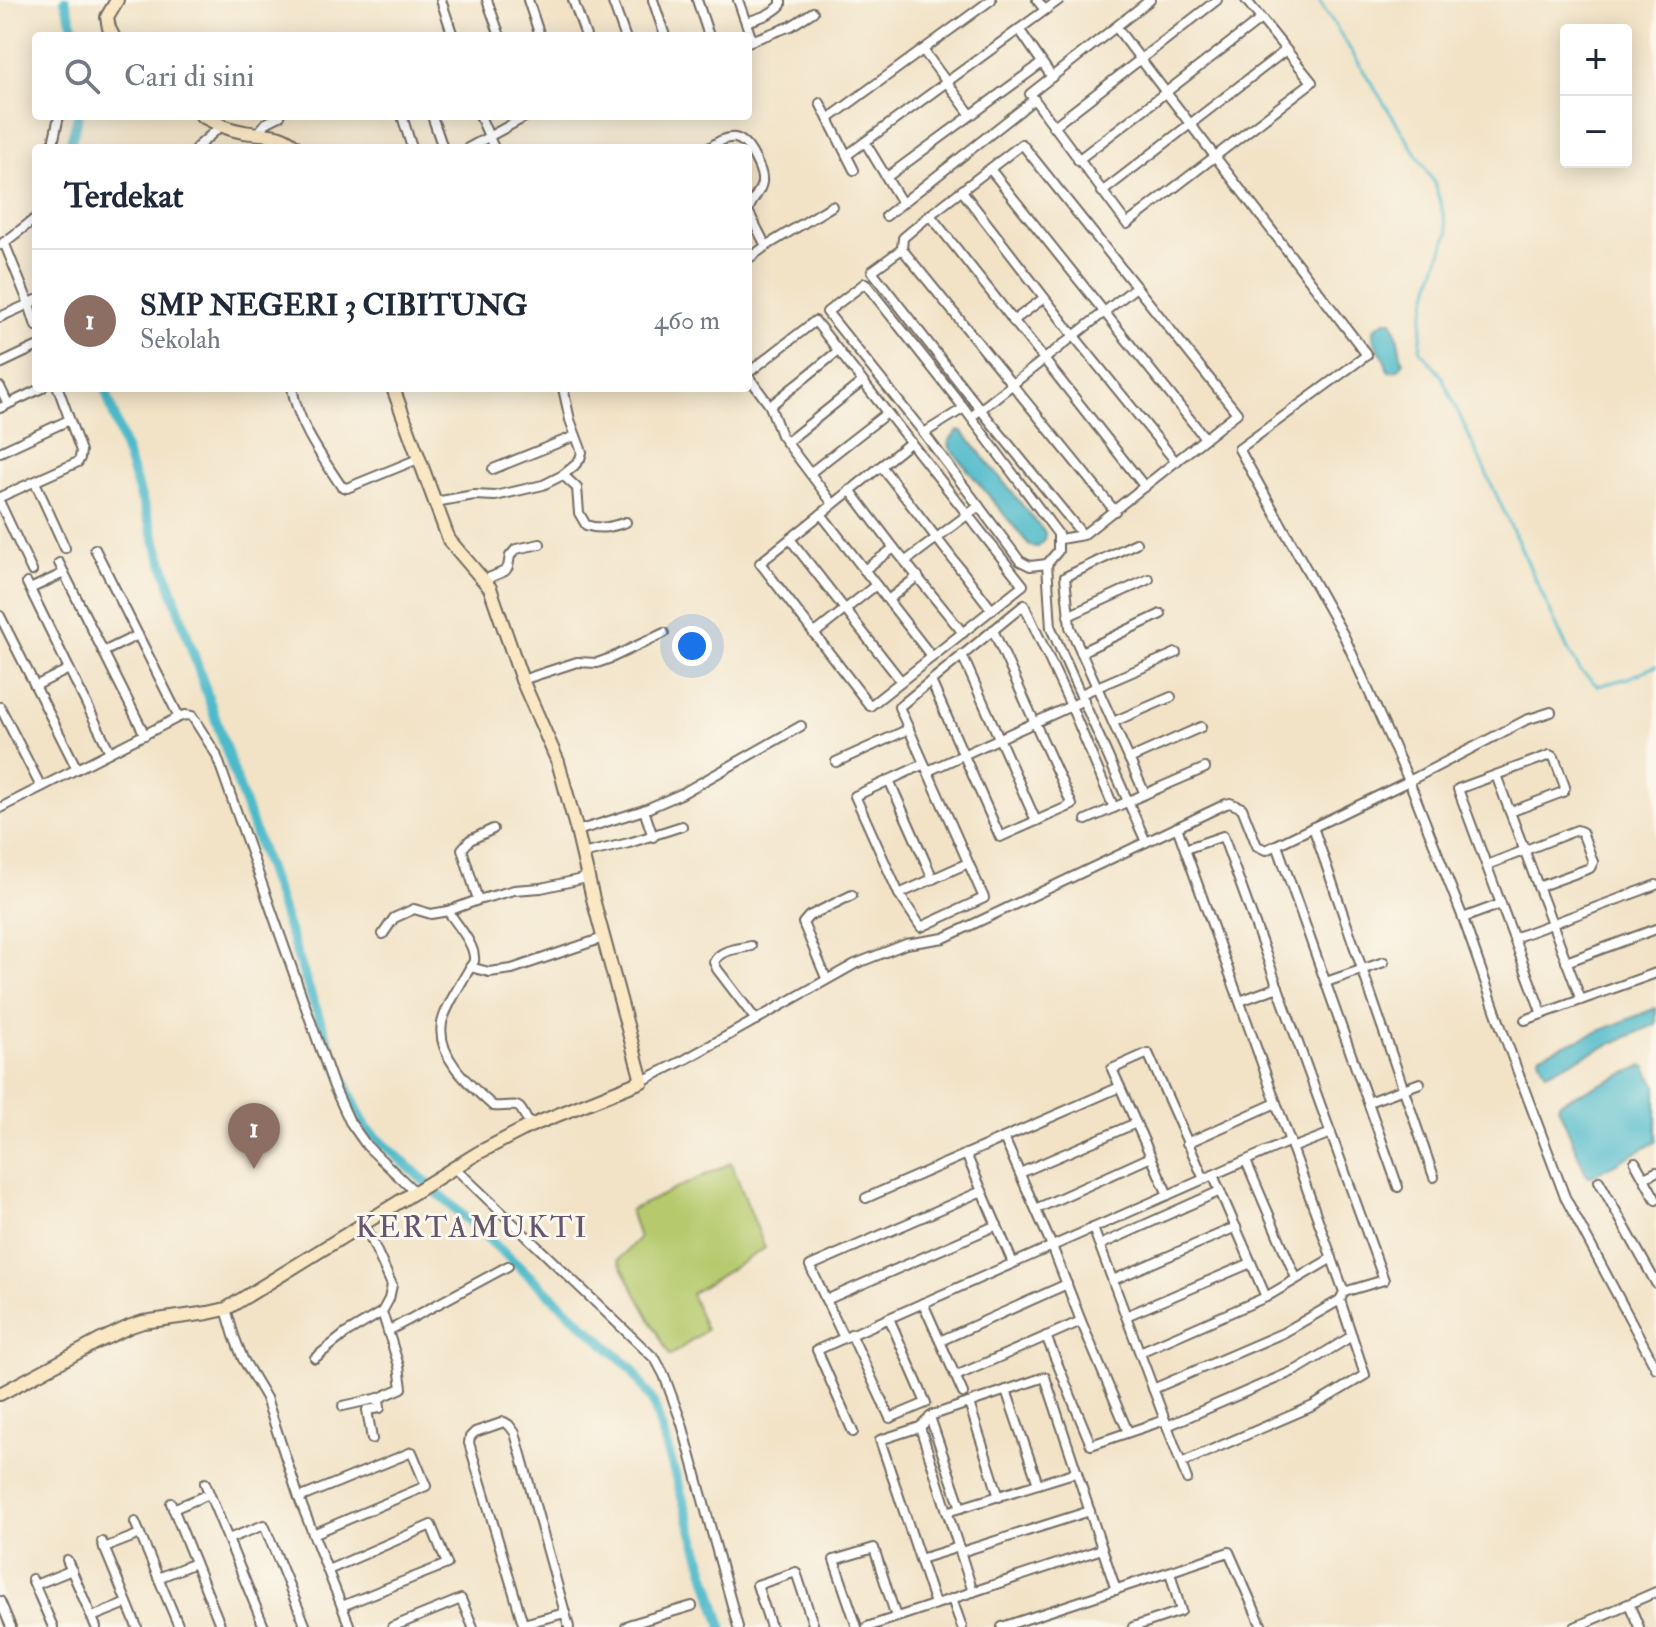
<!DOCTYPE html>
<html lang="id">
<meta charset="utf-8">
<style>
:root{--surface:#fff;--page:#f2f2f3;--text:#1f2937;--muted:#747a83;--line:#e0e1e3;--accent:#ea580c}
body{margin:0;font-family:"IM FELL Double Pica",serif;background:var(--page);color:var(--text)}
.controls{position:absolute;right:24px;top:24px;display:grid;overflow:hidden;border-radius:8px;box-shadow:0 4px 20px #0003}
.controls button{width:72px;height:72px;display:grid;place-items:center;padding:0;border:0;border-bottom:2px solid var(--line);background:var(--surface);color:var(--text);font:40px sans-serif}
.you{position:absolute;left:692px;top:646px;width:28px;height:28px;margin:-20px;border:6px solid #fff;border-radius:50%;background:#1a73e8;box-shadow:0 0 0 12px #1a73e833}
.badge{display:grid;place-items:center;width:52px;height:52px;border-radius:50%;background:var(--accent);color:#fff;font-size:26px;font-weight:700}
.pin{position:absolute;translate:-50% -66px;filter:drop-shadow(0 2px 4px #0008)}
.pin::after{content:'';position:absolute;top:42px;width:28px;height:24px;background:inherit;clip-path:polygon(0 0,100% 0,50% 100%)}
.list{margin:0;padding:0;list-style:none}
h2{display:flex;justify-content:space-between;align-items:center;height:104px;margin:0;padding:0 32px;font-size:34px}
h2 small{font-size:26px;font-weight:400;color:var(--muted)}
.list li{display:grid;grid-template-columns:52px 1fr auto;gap:24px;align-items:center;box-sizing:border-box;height:144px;padding:0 32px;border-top:2px solid var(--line)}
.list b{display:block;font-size:30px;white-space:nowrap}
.list p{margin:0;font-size:26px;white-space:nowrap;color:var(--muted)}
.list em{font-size:26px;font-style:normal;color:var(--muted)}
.icon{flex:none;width:44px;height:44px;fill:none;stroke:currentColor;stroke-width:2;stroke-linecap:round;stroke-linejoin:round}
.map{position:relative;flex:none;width:1656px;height:1627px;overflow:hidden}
.search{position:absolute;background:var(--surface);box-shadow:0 4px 20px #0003;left:32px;top:32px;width:720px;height:88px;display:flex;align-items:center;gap:20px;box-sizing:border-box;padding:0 28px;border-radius:8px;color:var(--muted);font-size:30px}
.panel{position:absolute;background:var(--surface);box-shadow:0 4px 20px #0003;left:32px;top:144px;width:720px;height:248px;border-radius:8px}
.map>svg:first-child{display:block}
.green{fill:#b6c96c;stroke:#707a4c;stroke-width:2}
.water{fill:#4ebaca;stroke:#3c727a;stroke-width:2}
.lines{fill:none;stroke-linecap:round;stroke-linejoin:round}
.stream{stroke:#4ebaca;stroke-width:3}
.canal{stroke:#4ebaca;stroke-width:10}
.street-casing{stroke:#716b62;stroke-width:12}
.secondary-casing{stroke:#716b62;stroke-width:16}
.street{stroke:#fff;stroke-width:8}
.secondary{stroke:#fae7c3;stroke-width:12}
.labels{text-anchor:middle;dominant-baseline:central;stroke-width:6;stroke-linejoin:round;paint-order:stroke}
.quarter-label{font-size:30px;letter-spacing:2px;fill:#66566f;stroke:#fbf7ec}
</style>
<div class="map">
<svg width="1656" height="1627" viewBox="0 0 1656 1627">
<rect width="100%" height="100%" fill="#fbf7ec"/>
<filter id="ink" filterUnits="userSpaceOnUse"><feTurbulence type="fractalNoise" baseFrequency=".0125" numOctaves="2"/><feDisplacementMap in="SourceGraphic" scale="16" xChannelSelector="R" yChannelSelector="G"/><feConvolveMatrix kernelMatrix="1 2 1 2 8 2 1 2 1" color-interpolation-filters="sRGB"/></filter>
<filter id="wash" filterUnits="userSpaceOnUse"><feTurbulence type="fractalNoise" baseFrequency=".006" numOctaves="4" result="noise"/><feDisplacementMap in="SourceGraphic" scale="32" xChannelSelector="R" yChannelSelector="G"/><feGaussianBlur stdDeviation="1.8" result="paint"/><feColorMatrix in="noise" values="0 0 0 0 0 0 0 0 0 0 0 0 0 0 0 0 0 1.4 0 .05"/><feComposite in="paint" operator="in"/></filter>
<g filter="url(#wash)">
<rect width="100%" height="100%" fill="#f2e3c7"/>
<path class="green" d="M731,1163l34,85 -74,46 15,36 -36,26 -52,-96 21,-22 -9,-28z"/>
<g class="water">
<path d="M1385,321h7c6,9 7,30 11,42 -4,7 -7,9 -15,8l-4,-13 -10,-17 -1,-8 2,-5z"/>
<path d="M958,431h4l83,102v7l-7,7 -8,-1 -80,-98 -1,-7z"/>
<path d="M1656,1008v16l-110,49 -7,-15 1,-3z"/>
<path d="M1642,1066h3l11,20v56l-64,34h-5l-29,-70 2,-4z"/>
</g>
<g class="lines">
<path class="stream" d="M1319,0l116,184 13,48 -18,54 -7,30 -3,34 21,25 127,275 12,20 18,16 30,-8 28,-12"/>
<g class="canal">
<path d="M65,0l11,36"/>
<path d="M69,148l9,-32"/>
<path d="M105,388c53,162 107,324 164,484 30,86 56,175 97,256l265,240 22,34 69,225"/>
</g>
</g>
</g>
<g filter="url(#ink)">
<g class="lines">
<defs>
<g id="street">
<path d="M441,0l12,36"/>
<path d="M487,0l13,36"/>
<path d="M528,0l12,36"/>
<path d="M573,0l13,36"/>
<path d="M612,0l13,36"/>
<path d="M653,0l12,36"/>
<path d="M697,0l12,36"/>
<path d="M738,0l14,40"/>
<path d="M1037,0l8,10"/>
<path d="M746,22c13,-4 25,-7 35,-17v-5"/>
<path d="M1116,27l251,328 -128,94 105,187 65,145 54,137 38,109 64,170 91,171"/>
<path d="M1019,29l33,48"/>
<path d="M748,42l43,-16 22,-14"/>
<path d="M923,50l48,65"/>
<path d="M1034,99l93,125 185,-142 -66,-82"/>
<path d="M820,103l34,67"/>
<path d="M402,116l10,32"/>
<path d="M432,116l11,32"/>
<path d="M480,116l14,32"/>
<path d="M828,119l163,-119"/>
<path d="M1053,127l164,-127"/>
<path d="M257,134l9,-11 14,-7"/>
<path d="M865,142l37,61"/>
<path d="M52,148l7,-32"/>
<path d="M196,148l25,-22"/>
<path d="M468,148l59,-32"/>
<path d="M709,148c20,-15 33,-15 45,9 4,8 9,16 8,25 -1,10 -11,18 -14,29l18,35 -18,13"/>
<path d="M847,155l212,-155"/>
<path d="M1078,160l183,-141"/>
<path d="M990,169l215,269"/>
<path d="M887,177l155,-114"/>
<path d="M962,191l112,145 102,126"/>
<path d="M1102,192l184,-142"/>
<path d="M886,216l135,-106 13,-11 -4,-5 120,-94"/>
<path d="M1,245l35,-27"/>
<path d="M766,246l66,-40"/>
<path d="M902,249l1,-11 27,-23"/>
<path d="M36,300l-7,4 7,22"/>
<path d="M0,317l29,-13 -25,-62"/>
<path d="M1013,321l31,-23"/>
<path d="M0,364l36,-17"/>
<path d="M748,373l67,-52c69,88 139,176 208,264l-153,121 -110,-143 151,-121"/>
<path d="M748,376l22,30 11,29 52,69"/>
<path d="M0,387l8,17"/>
<path d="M292,388c7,38 28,66 49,98l6,2 71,-29"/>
<path d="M770,406l68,-55"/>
<path d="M0,408l42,-20"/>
<path d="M964,408l94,126v17l-11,13 -17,2 -10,-5 -96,-128z"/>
<path d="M971,417l165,-130"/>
<path d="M924,433l-97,-121 38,-29 99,125"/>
<path d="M787,442l75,-60"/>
<path d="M0,452l69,-32"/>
<path d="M881,466l111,144"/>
<path d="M493,469l82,-33"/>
<path d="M810,473l77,-60"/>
<path d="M563,475l14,13 2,25 7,12c14,5 26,2 40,-3"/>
<path d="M35,482l30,66"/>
<path d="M850,490l44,58 -30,22"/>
<path d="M0,497l78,-35 2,-4 1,-7 -23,-63"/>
<path d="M435,502l39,-7 21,1 48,-11 20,-10 11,-9 6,-7 2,-7 -12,-32 -7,-32"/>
<path d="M0,503l32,68"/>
<path d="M821,514l111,143"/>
<path d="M1083,535l-103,-126 -108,-138 30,-22 213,262"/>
<path d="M790,539l111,142"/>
<path d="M1060,539l23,-4 154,-122 -215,-269 -92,71 215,272"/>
<path d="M1136,543l-71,34 5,50 75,167 60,-26"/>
<path d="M894,548l69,85"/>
<path d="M95,549l84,168"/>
<path d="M906,561l73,-55"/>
<path d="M59,563l86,172"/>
<path d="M1047,564l4,64 95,214"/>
<path d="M484,580l21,-9 3,-4 2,-11 6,-7 24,-5"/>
<path d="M27,583l83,169"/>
<path d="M30,589l34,-16"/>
<path d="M888,600l30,-24"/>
<path d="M0,616l77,153"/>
<path d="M1068,616l81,-37"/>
<path d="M814,634l62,-49"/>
<path d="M103,652l35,-17"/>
<path d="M1081,652l80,-38"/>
<path d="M962,655l74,166"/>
<path d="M522,680l55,-18 20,1 14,-5 53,-25"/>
<path d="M931,681l69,156 72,-32 -79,-175"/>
<path d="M35,686l34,-17"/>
<path d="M1081,694l95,-41"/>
<path d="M0,707l41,80"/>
<path d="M1113,722l58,-25"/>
<path d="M1129,759l72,-32"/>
<path d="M836,762l73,-33"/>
<path d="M924,764l-69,32 44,98 22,33 63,-29 -85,-191 125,-102 47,101 43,102"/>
<path d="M928,771l156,-71"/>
<path d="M1496,775l85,225"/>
<path d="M889,780l44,99"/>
<path d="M0,808l179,-91 6,-2 7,1 24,38 118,333 16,35 17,24 47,45"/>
<path d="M644,810l9,27"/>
<path d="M1510,812l53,-20 2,-5 -11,-30 -4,-2 -92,34 84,225"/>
<path d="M1086,820l59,-26"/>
<path d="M1177,827l167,465 -4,8 25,75 -52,31 -132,57"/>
<path d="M1313,827l121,350"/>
<path d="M577,831l67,-21 37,-16 120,-68"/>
<path d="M1277,845l121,342"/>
<path d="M1185,849l38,-13 161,444 -40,12"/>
<path d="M582,854l47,-11 53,-17"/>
<path d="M1487,865l90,-35 5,2 11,30 -3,6 -52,19"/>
<path d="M899,894l69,-31"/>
<path d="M478,900l-16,-51 8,-9 23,-11"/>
<path d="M448,911c9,14 28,34 26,50 -9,16 -29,46 -32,62 -6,34 29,63 51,83 27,2 23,-9 37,20"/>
<path d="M1463,918l38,-14"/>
<path d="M383,934l11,-16 20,-9 17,5 17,-3 30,-11 36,-10 27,-2 46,-10"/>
<path d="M1514,938l142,-53"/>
<path d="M751,946c-12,3 -31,3 -37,16l3,7 39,51"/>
<path d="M1566,962l90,-33"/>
<path d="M470,967l19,5 23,-3 91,-31"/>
<path d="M826,978l-23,-55 6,-7 43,-21"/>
<path d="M1326,982l58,-20"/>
<path d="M1240,1001l38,-14"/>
<path d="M1525,1020l131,-47"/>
<path d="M642,1081l44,-22 169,-95 51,-20 38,-6 282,-134 4,-1 12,5 15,38 9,4 143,-69 117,-61 25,-8"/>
<path d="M1368,1102l52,-19"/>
<path d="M1004,1138l48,108 29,75 47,111"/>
<path d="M1187,1143l89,-40"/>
<path d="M1292,1148l39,-15"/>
<path d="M966,1154l47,109"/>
<path d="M1246,1161l50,117"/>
<path d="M1635,1162l21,38"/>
<path d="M454,1167l202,193 8,15 18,49 56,203"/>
<path d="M1020,1173l116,-50"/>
<path d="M1213,1175l53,122"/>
<path d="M1644,1178l12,-6"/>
<path d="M1599,1181l57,102"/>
<path d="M1168,1195l-56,-126 36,-16 56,126"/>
<path d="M866,1198l254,-111"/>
<path d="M1036,1209l115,-52"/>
<path d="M364,1223l28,62 -3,14 -7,13 17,54 3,22 -23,10 1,10 -13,2 5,29"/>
<path d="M1093,1228l94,251"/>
<path d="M1100,1245l120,-54"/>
<path d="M1113,1280l123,-53"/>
<path d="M826,1300l171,-75"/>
<path d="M923,1303l40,90"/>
<path d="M226,1309l8,27 9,23 23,39 33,100 51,129"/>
<path d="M1126,1316l125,-53"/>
<path d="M388,1331l120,-65"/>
<path d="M851,1334l39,84 36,-15 -37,-85"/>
<path d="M1046,1336l45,109 74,-25"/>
<path d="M844,1338l-34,-72 172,-75"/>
<path d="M940,1341l127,-57"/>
<path d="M1140,1352l126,-55 66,-39"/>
<path d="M315,1358l30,-24 37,-22"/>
<path d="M956,1376l125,-55"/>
<path d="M1153,1389l130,-56 57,-33"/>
<path d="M1006,1390l32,94"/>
<path d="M969,1403l30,94"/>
<path d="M343,1406l36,-8"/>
<path d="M930,1417l31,91"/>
<path d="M1167,1426l131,-57 54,-33"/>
<path d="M920,1427l53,165"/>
<path d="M853,1432l-36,-82 473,-209"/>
<path d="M205,1483l59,144"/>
<path d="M299,1498l113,-46 14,34 -113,48"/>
<path d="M171,1503l50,124"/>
<path d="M173,1509l36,-15"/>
<path d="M947,1512l130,-40"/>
<path d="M135,1522l44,105"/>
<path d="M228,1539l36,-14 42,102"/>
<path d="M102,1542l35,85"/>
<path d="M104,1548l36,-14"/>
<path d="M961,1552l129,-41"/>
<path d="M920,1559l39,-12"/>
<path d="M67,1560l29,67"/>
<path d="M328,1570l103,-45 16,39 -105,42"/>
<path d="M158,1578l37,-15"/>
<path d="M32,1579l21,48"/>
<path d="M35,1585l37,-15"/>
<path d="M952,1599l10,28"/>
<path d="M0,1601l11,26"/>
<path d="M935,1604l-55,-164 40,-13 13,-12 112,-38 71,213"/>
<path d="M1629,1604l10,23"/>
<path d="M92,1617l35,-14"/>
<path d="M523,1624l42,-11"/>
<path d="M392,1627l69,-28 12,28"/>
<path d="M524,1627l-55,-184 1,-6 5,-5 29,-10 5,3 6,8 54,194"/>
<path d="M626,1627l5,-3 61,-18"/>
<path d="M771,1627l-14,-42 39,-13 18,55"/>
<path d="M857,1627l-23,-67 40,-12 22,69"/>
<path d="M867,1627l235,-78"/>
<path d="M1002,1627l227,-75 33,75"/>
<path d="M1133,1627l48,-16 -11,-39"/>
<path d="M1575,1627l81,-35"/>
</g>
<g id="secondary">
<path d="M113,36l-4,-8 -2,-11 10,-17"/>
<path d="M202,116c14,7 27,14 42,16 21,4 36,-1 53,16"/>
<path d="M0,1394l99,-53 32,-15 12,-4 65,-9 18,-4 252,-156 52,-27 112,-45 -49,-182 -16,-68 -19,-69 -36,-82 -32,-92 -41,-48 -56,-152"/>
</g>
</defs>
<use href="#street" class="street-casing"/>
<use href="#secondary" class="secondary-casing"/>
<use href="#street" class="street"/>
<use href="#secondary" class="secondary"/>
</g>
</g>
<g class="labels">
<g class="quarter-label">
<text x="472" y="1227">KERTAMUKTI</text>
</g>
</g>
</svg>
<div class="controls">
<button>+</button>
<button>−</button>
</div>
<div class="you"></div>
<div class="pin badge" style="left:254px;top:1169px;background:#8d6e63">1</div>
<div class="search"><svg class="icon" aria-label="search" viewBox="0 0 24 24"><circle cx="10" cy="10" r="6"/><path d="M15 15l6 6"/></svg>Cari di sini</div>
<section class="panel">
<h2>Terdekat<small></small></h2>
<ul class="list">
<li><span class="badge" style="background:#8d6e63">1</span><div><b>SMP NEGERI 3 CIBITUNG</b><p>Sekolah</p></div><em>460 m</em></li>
</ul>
</section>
</div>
